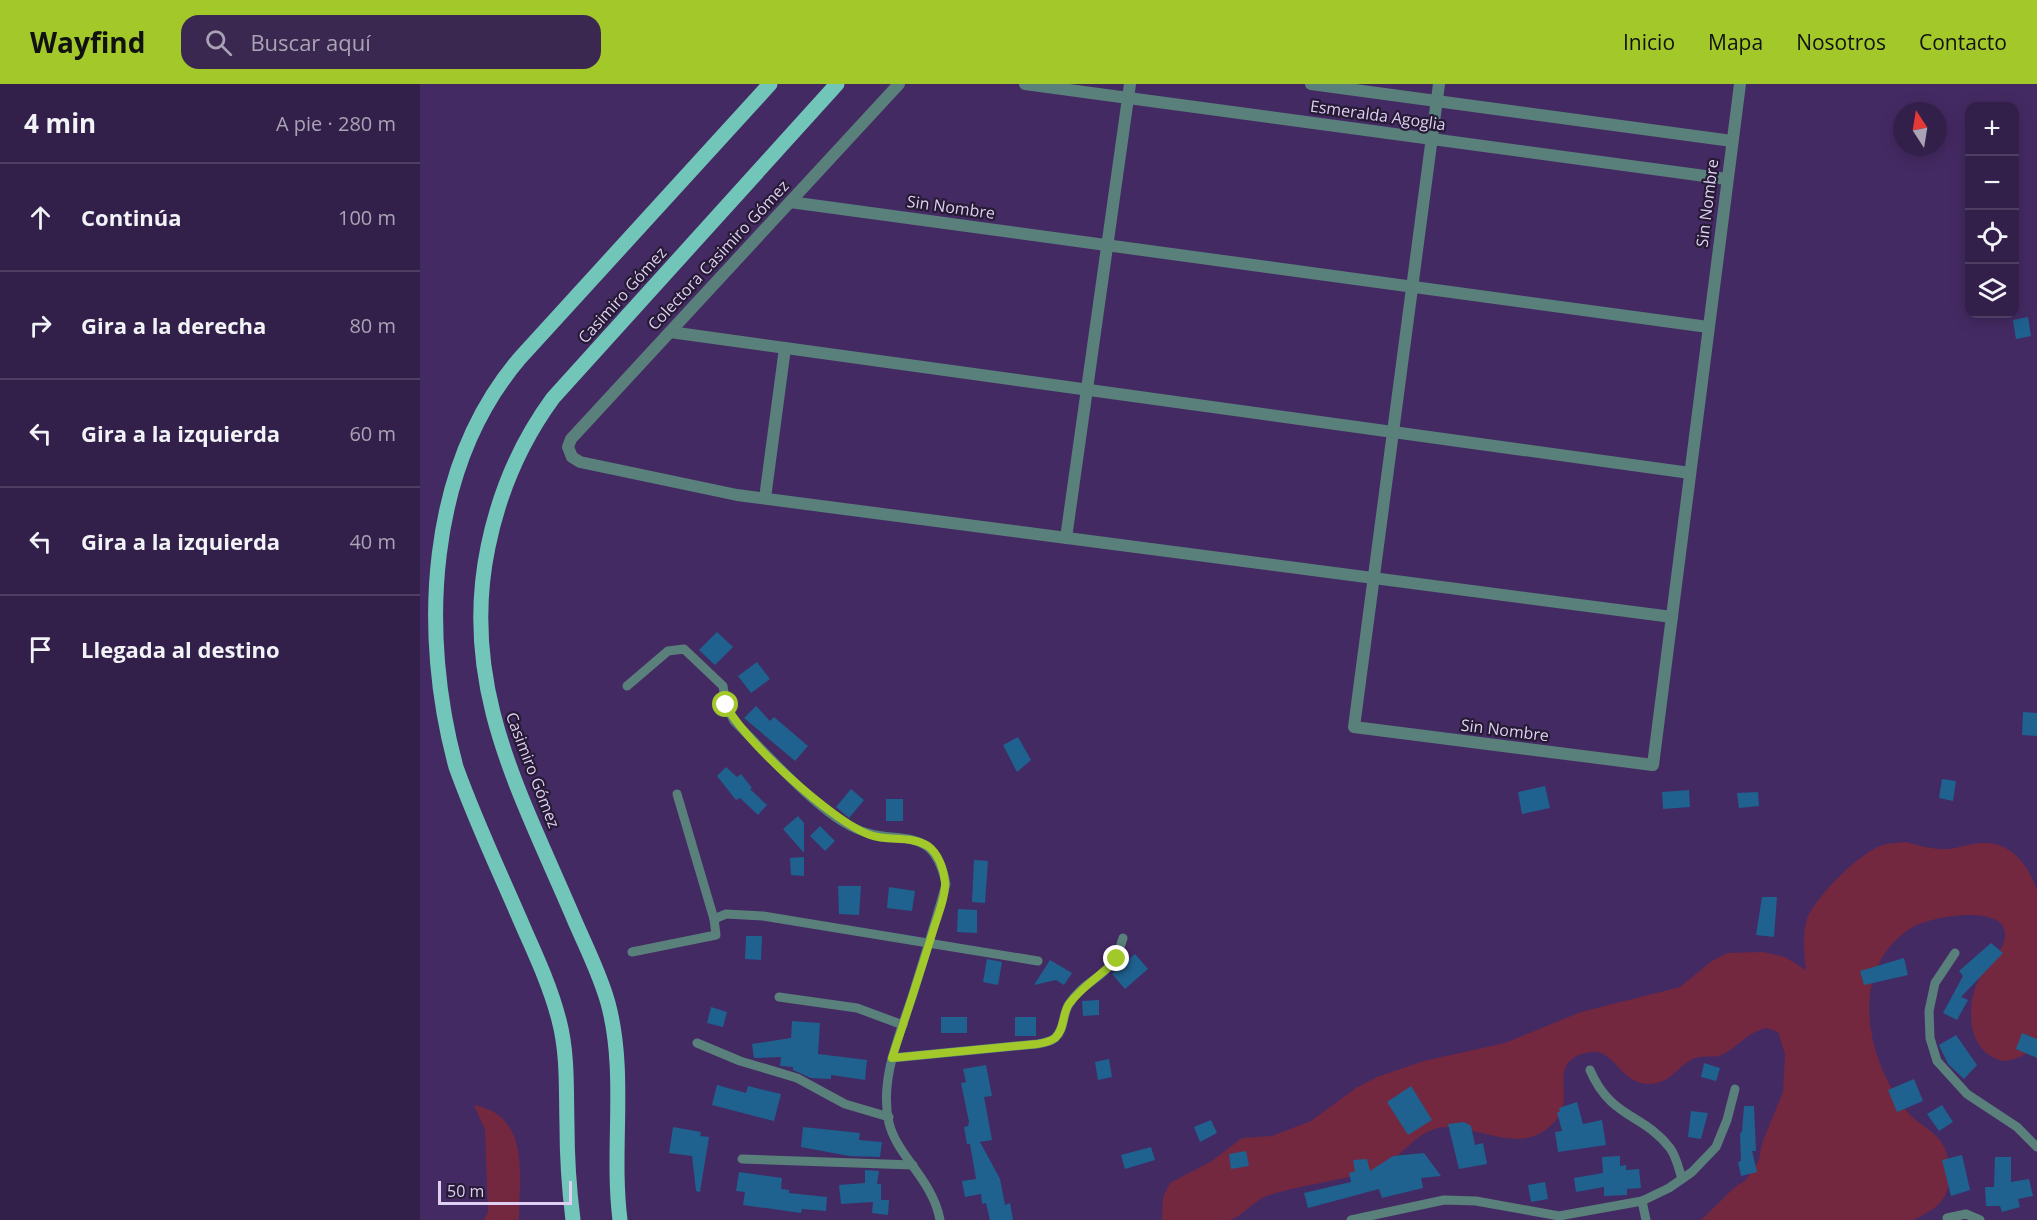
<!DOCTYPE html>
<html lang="es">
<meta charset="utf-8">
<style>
:root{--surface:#33204a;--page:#3b2851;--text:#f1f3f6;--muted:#a9a3b5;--line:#4e3e62;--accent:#a2c929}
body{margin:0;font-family:"Open Sans",sans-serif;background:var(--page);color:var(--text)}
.controls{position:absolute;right:18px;top:18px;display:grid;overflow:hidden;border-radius:12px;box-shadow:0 3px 15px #0003}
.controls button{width:54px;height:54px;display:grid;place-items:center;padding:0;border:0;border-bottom:2px solid var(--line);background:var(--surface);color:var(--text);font:30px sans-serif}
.compass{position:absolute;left:1473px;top:18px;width:54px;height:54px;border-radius:50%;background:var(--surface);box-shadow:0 3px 15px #0003;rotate:348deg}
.scale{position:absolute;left:18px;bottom:15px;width:134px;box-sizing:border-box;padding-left:6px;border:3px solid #ded0f3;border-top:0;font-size:16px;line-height:21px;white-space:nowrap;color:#ded0f3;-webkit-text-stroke:4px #261a34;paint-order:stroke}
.stop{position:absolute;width:18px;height:18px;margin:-14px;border:4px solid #a2c929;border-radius:50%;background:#fff}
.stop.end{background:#a2c929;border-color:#fff;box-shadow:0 2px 6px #0008}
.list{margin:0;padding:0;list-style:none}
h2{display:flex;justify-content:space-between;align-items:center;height:78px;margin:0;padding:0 24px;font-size:26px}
h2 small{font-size:20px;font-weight:400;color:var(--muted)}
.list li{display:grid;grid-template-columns:39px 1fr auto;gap:18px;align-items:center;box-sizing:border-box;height:108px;padding:0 24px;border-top:2px solid var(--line)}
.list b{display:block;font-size:22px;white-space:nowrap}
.list em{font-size:20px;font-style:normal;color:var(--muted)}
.icon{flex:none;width:33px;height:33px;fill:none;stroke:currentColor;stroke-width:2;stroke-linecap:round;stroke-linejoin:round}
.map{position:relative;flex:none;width:1617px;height:1136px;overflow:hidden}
header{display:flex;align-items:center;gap:36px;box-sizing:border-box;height:84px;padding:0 30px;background:var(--accent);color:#111}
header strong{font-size:28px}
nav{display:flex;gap:33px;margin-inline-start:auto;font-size:21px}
.search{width:420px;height:54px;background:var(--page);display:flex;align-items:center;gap:15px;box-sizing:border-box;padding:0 21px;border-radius:18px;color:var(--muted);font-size:22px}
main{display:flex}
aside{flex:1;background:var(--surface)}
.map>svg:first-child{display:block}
.grass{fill:#732840}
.building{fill:#1f618f}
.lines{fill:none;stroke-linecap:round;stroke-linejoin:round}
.service{stroke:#59807a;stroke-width:9}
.minor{stroke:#59807a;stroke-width:12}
.primary{stroke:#72c5b9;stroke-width:15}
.route{stroke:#a2c929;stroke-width:8}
.labels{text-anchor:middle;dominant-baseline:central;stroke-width:4.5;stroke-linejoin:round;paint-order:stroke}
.street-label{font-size:16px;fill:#ded0f3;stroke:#261a34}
</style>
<header>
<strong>Wayfind</strong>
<div class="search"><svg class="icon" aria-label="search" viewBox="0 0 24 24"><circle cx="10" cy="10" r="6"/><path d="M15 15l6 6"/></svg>Buscar aquí</div>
<nav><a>Inicio</a><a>Mapa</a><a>Nosotros</a><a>Contacto</a></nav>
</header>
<main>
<aside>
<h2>4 min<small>A pie · 280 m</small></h2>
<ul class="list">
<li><svg class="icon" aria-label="ahead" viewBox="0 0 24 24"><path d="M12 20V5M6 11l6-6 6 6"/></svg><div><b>Continúa</b></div><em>100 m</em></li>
<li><svg class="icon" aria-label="right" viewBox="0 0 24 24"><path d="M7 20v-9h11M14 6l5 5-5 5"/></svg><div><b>Gira a la derecha</b></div><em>80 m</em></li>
<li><svg class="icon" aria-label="left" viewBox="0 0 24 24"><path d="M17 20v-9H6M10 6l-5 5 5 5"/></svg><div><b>Gira a la izquierda</b></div><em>60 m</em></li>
<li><svg class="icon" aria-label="left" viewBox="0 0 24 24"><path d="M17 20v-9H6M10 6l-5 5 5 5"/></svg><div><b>Gira a la izquierda</b></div><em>40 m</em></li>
<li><svg class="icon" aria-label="arrive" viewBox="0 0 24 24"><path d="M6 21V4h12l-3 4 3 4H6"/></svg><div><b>Llegada al destino</b></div></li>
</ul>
</aside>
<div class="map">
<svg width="1617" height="1136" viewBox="0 0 1617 1136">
<rect width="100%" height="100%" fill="#442a63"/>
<g class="grass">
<path d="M1486,758c14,4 28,8 42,7 12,-1 25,-7 37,-6 27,0 45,24 52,48v156c-10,6 -26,17 -37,13 -34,-10 -34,-54 -21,-81 7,-14 28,-30 26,-46 -2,-30 -78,-16 -94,-5 -64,42 -45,129 -6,181 8,11 21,17 31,27 16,14 19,51 4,67 -7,7 -17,12 -26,17h-213l34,-33 11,-7 13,-20 3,-17 21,-51 2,-38 -7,-22 -11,-4c-19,4 -26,16 -42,25 -9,6 -17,2 -26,4 -20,4 -25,27 -51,27 -33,-1 -32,-44 -69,-29 -24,10 -12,34 -16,52 -2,10 -11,18 -19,24 -32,22 -75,-10 -106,-3 -23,5 -36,29 -56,38 -36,16 -78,17 -115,30 -13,4 -24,20 -37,24 -14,0 -52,0 -68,0l1,-23 7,-14 42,-22 30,-23 30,-2 39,-15 45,-33 21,-11 47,-16 81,-18 76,-31 99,-25 32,-26 16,-8 35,-1 22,5 21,13c-2,-16 -4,-34 1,-51 8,-22 53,-67 76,-74 7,-2 16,-2 23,-3z"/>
<path d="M54,1021c57,11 45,70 45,115h-36l5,-7 -3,-83z"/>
</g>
<g class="building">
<path d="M1608,233l3,19 -15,3 -3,-19z"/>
<path d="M297,548l16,15 -18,18 -16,-15z"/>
<path d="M337,578l13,17 -19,14 -13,-17z"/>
<path d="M336,622l14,15 4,-4 34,29 -13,15 -51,-43z"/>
<path d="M1603,628l14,1v23l-15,-1z"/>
<path d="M598,653l13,23 -14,12 -14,-27z"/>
<path d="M306,683l11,10 4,-3 11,14 -2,1 17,16 -9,10 -18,-17 -4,2 -19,-24z"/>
<path d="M1522,695l14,2 -3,20 -14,-3z"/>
<path d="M1125,702l5,22 -28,6 -4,-22z"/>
<path d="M431,705l13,11 -15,18 -13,-11z"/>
<path d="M1269,706l1,17 -27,2 -1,-17z"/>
<path d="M1338,708l1,14 -20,2 -2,-15z"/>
<rect x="466" y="715" width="17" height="22"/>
<path d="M378,732l6,7v30l-21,-24z"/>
<path d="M400,742l15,15 -10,10 -15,-15z"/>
<path d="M384,773v19l-13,-1 -1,-17z"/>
<path d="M554,776l14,1 -3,42 -13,-1z"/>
<path d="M418,802h23l-2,29 -20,-1z"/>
<path d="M469,803l26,4 -3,20 -25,-3z"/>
<path d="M1342,813h15l-3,40 -18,-2z"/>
<path d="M538,825l19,1v23l-20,-1z"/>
<path d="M326,852h16l-1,24 -16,-1z"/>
<path d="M1571,859l12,10 -42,44 7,3 -11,20 -14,-7 20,-37 -4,-5z"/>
<path d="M715,870l13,15 -23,20 -13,-15z"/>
<path d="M1484,874l4,17 -44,10 -4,-14z"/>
<path d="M567,875l15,3 -4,23 -15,-3z"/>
<path d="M630,876l22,13 -8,12 -8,-5 -22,5z"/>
<path d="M679,916v15l-16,1 -1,-15z"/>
<path d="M291,923l16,5 -4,15 -16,-4z"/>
<rect x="521" y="933" width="26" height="16"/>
<rect x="595" y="933" width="21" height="19"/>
<path d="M372,937l28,2 -2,31 49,6 -2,20 -34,-5v4l-20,-1 -18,-8v-3l-13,-1 1,-9 -27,1 -2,-14 39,-6z"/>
<path d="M1602,949l15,6v19l-21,-9z"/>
<path d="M1536,951l21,30 -13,14 -16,-15 -9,-19z"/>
<path d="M689,975l3,18 -14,3 -3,-18z"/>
<path d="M1284,979l16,5 -4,13 -15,-4z"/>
<path d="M566,981l6,31 -8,1 8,43 -12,2 20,37 5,26 5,-2 3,17h-23l-4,-17 -4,1 -1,-10 -16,3 -3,-16 14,-2 -6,-35h-3l-3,-17 4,-1 1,-4 -8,-39 5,-1 -3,-13z"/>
<path d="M1494,995l9,22 -26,11 -9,-22z"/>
<path d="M297,1001l29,8 2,-7 33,8 -7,27 -62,-16z"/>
<path d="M991,1002l21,34 -24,15 -21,-33z"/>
<path d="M1157,1018l6,22 19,-4 4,25 -48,7 -3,-20 7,-1 -5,-19h3l-1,-4z"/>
<path d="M1522,1021l11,17 -14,9 -12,-17z"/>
<path d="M1324,1022h10l2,45h-4l5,21 -16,4 -3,-14 3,-1 -1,-28 2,-1z"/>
<path d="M1271,1027l17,2 -7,26 -13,-2z"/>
<path d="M791,1036l6,13 -17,9 -6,-15z"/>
<path d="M1044,1038l7,4 4,19 8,-2 4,21 -28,5 -11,-45z"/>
<path d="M253,1043l28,5 -1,4 9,1 -9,55 -4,-1 -4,-35 -23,-3z"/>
<path d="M383,1043l57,6 -1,7 23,2 -2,15 -31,-1 -48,-9z"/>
<path d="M731,1063l4,13 -30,9 -4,-14z"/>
<path d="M826,1067l3,15 -18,3 -2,-15z"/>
<path d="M1004,1069l17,23 -20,2 2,10 -41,10 -3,-9 -71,19 -4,-15 47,-11 -2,-9 6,-2 -2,-11 14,-1 3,12 23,-15z"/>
<path d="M1542,1071l8,35 -19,6 -9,-36z"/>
<path d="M1200,1072v10l6,-1v5l13,-1 2,19 -14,1v6l-23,1v-9l-28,5 -2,-14 29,-5 -1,-16z"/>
<path d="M1575,1073h16v25l18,-3 4,17 -15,3 2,8 -18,5 -2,-6h-14l-1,-19h9z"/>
<path d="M445,1086l14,1 -2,13h4v16h8l-1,15 -16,-2 1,-11 -32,2 -2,-19 26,-2z"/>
<path d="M319,1088l43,6 -1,11 8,1v3l38,4 -1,14 -24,-2 -1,4 -58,-8 2,-13 -9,-1z"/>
<path d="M1125,1098l3,17 -17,3 -3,-17z"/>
</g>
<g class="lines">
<g class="service">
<path d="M207,602l41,-35 16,-2 39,37 3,19 8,16c31,30 79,86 116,105 45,24 82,-8 96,58 -10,37 -22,74 -33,110 -13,40 -34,86 -24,129 8,33 44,57 51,97"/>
<path d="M294,835l12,-5 37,2 275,45"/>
<path d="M212,868l84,-17 -2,-16 -37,-125"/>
<path d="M1535,869l-20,30 -6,28 1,27 7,23 30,33 50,33 20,20"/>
<path d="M359,913l78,11 46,17"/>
<path d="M277,959l43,18 57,17 48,26 44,13"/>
<path d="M472,974l145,-14c6,-1 13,-2 18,-6 10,-9 7,-23 14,-34 20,-30 42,-23 54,-66"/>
<path d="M1170,986c21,49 53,43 80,78 6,8 9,21 12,31"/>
<path d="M322,1075l171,6"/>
<path d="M1222,1117l4,19"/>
<path d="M1527,1134l19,-4 14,6"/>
<path d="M931,1136l93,-20 32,1 83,15 83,-15 27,-13 23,-16 24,-25 11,-27 8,-31"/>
</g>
<g class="minor">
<path d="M479,0l-328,355 -3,8 4,10 8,5 157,33 935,122"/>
<path d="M605,0l702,95"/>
<path d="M891,0l421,57"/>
<path d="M1019,0l-85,643 299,38 87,-681"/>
<path d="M370,118l918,125"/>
<path d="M250,248l1020,141"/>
<path d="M345,414l20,-150"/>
<path d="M646,454l64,-454"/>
</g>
<g class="primary">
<path d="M153,1136c-4,-32 -6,-64 -6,-95 -1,-35 1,-71 -8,-105 -8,-31 -21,-60 -34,-89 -23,-54 -49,-108 -69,-164 -36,-132 -30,-299 64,-409l250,-274"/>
<path d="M200,1136c-9,-71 7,-147 -12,-217 -8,-29 -22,-56 -34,-84 -53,-125 -115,-232 -86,-372 11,-54 32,-104 65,-149l284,-314"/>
</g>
</g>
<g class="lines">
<path class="route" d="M306,621c17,35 107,117 144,130 19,7 40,0 58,11 11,8 16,24 17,36 1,15 -8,35 -12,49 -13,42 -27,85 -41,127l145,-14c6,-1 13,-2 18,-6 10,-9 7,-24 14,-34 13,-18 33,-29 48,-45"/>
</g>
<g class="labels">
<g class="street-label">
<text transform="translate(958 31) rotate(8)">Esmeralda Agoglia</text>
<text transform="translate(1287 119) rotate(-83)">Sin Nombre</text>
<text transform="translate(531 123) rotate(8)">Sin Nombre</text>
<text transform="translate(298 171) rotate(-47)">Colectora Casimiro Gómez</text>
<text transform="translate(202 211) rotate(-48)">Casimiro Gómez</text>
<text transform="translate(1085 646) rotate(7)">Sin Nombre</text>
<text transform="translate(113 686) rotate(69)">Casimiro Gómez</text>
</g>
</g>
</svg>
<div class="controls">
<button>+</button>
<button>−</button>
<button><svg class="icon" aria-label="locate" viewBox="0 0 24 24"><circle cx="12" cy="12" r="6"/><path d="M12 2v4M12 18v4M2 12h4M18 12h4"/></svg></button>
<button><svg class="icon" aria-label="layers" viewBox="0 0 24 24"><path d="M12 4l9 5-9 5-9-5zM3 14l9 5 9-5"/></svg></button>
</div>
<svg class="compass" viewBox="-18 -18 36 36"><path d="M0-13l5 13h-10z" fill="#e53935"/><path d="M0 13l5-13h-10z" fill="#a9a3b5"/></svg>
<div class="scale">50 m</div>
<div class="stop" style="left:306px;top:621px"></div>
<div class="stop end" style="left:697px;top:875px"></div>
</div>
</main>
